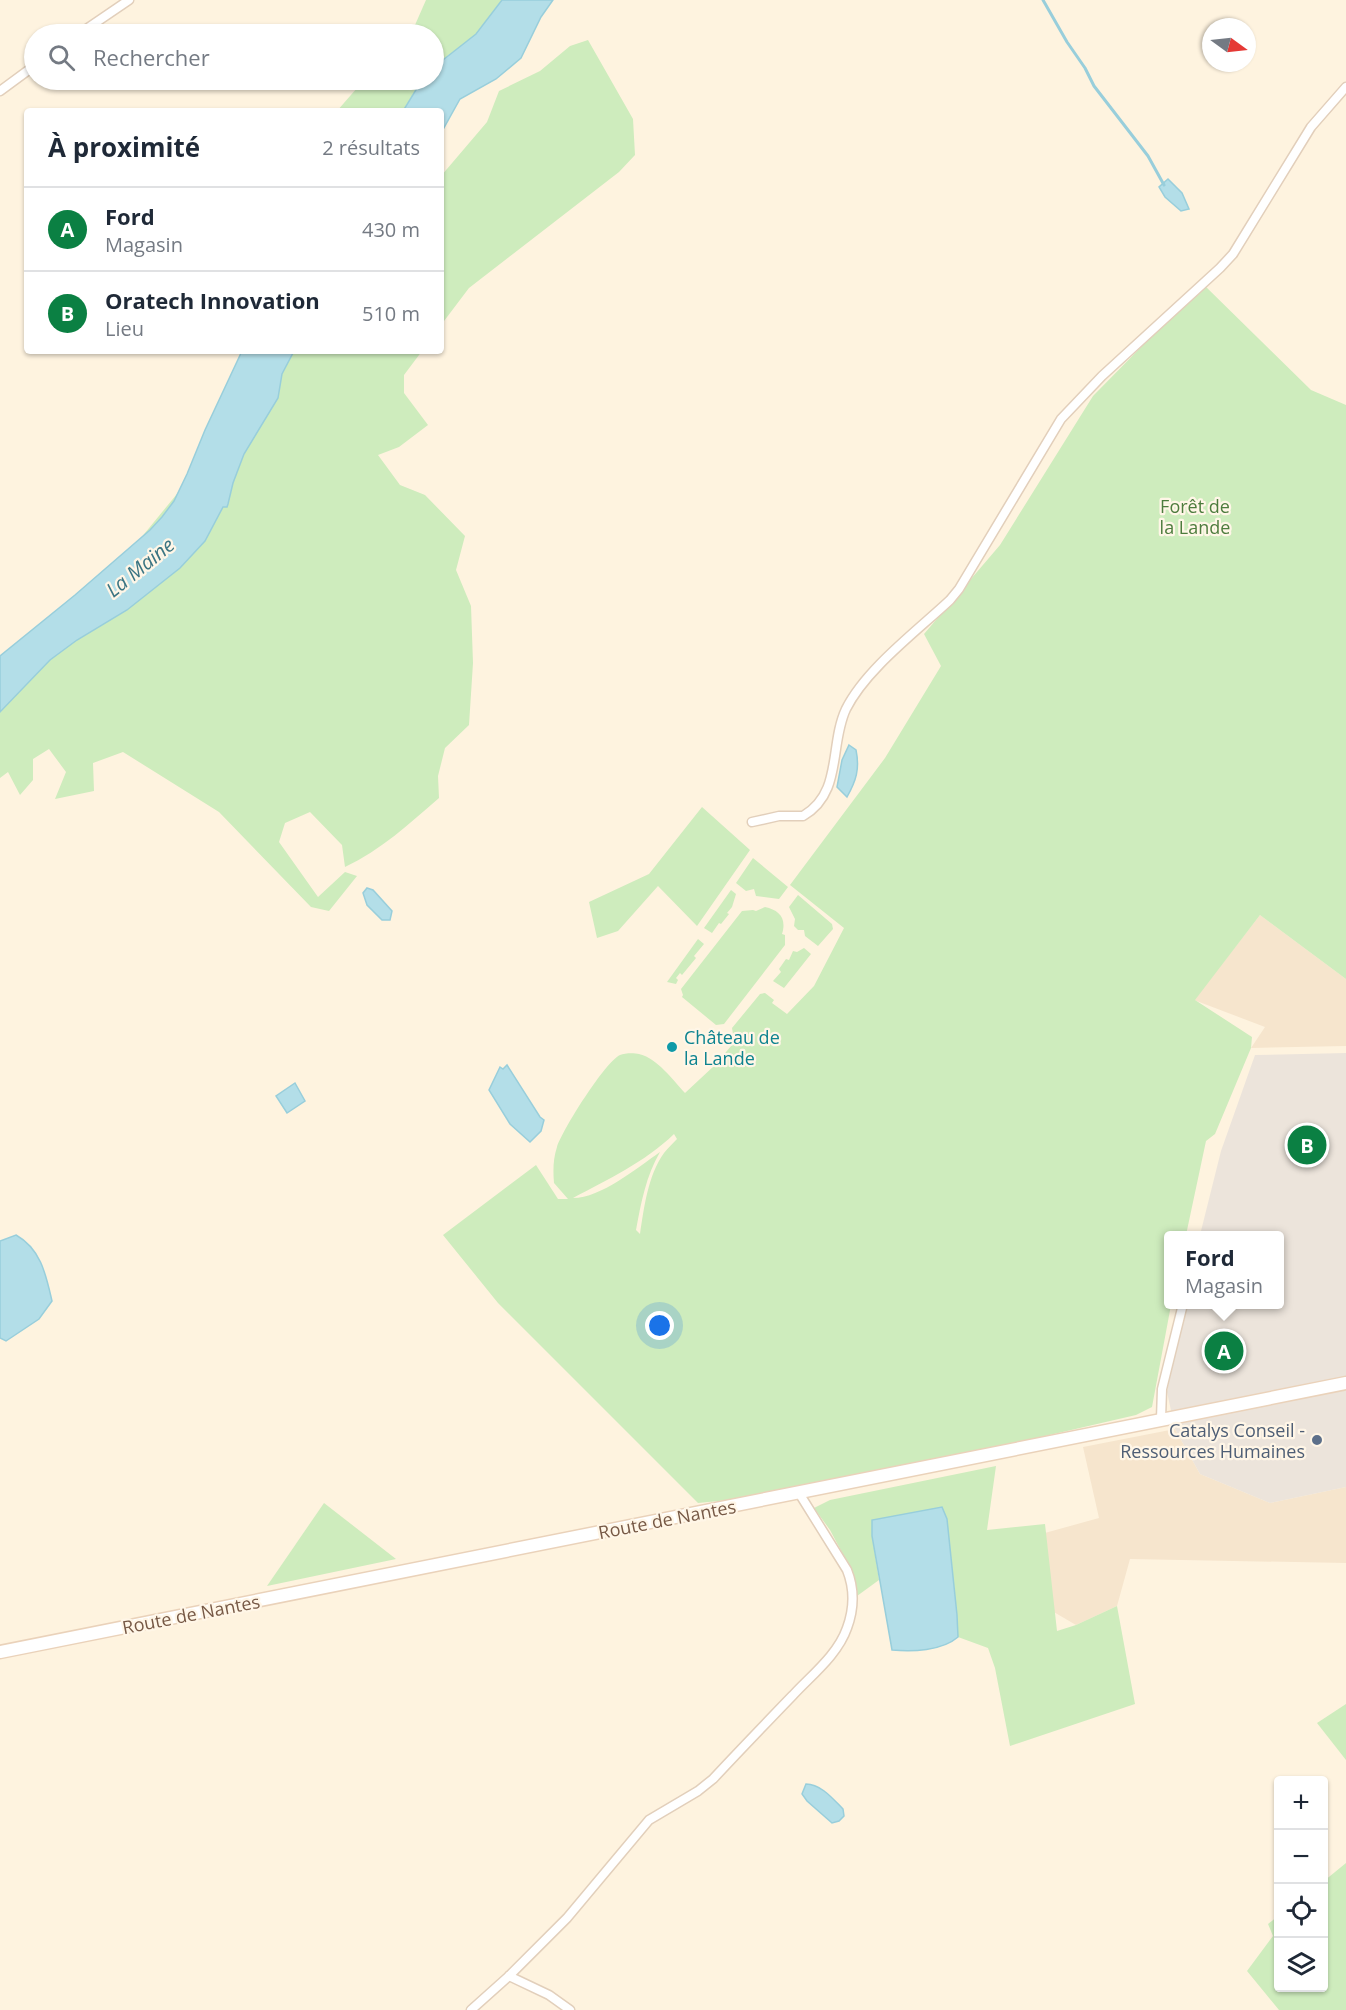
<!DOCTYPE html>
<html lang="fr">
<meta charset="utf-8">
<style>
:root{--surface:#fff;--page:#f2f2f3;--text:#1f2937;--muted:#747a83;--line:#e0e1e3;--accent:#0b8043}
body{margin:0;font-family:"Open Sans",sans-serif;background:var(--page);color:var(--text)}
.controls{position:absolute;right:18px;bottom:18px;display:grid;overflow:hidden;border-radius:6px;box-shadow:0 2px 4px #0004}
.controls button{width:54px;height:54px;display:grid;place-items:center;padding:0;border:0;border-bottom:2px solid var(--line);background:var(--surface);color:var(--text);font:30px sans-serif}
.compass{position:absolute;left:1202px;top:18px;width:54px;height:54px;border-radius:50%;background:var(--surface);box-shadow:0 2px 4px #0004;rotate:105deg}
.you{position:absolute;left:660px;top:1326px;width:21px;height:21px;margin:-15px;border:4px solid #fff;border-radius:50%;background:#1a73e8;box-shadow:0 0 0 9px #1a73e833}
.badge{display:grid;place-items:center;width:39px;height:39px;border-radius:50%;background:var(--accent);color:#fff;font-size:20px;font-weight:700}
.pin{position:absolute;translate:-50% -50%;border:3px solid #fff;box-shadow:0 2px 6px #0006}
.popup{position:absolute;left:1164px;top:1231px;width:120px;height:78px;box-sizing:border-box;display:grid;place-content:center;border-radius:6px;background:var(--surface);filter:drop-shadow(0 2px 4px #0005);font-size:20px;white-space:nowrap;color:var(--muted)}
.popup b{font-size:22px;color:var(--text)}
.popup::after{content:'';position:absolute;left:50%;top:100%;margin-left:-12px;border:12px solid transparent;border-top-color:var(--surface)}
.list{margin:0;padding:0;list-style:none}
h2{display:flex;justify-content:space-between;align-items:center;height:78px;margin:0;padding:0 24px;font-size:26px}
h2 small{font-size:20px;font-weight:400;color:var(--muted)}
.list li{display:grid;grid-template-columns:39px 1fr auto;gap:18px;align-items:center;box-sizing:border-box;height:84px;padding:0 24px;border-top:2px solid var(--line)}
.list b{display:block;font-size:22px;white-space:nowrap}
.list p{margin:0;font-size:20px;white-space:nowrap;color:var(--muted)}
.list em{font-size:20px;font-style:normal;color:var(--muted)}
.icon{flex:none;width:33px;height:33px;fill:none;stroke:currentColor;stroke-width:2;stroke-linecap:round;stroke-linejoin:round}
.map{position:relative;flex:none;width:1346px;height:2010px;overflow:hidden}
.search{position:absolute;background:var(--surface);box-shadow:0 2px 4px #0004;left:24px;top:24px;width:420px;height:66px;display:flex;align-items:center;gap:15px;box-sizing:border-box;padding:0 21px;border-radius:33px;color:var(--muted);font-size:22px}
.panel{position:absolute;background:var(--surface);box-shadow:0 2px 4px #0004;left:24px;top:108px;width:420px;height:246px;border-radius:6px}
.map>svg:first-child{display:block}
.residential{fill:#f6e5cd}
.industrial{fill:#ece4db}
.green{fill:#ceecbd;fill-rule:evenodd}
.water{fill:#b3dee8;stroke:#98cedb;stroke-width:1.5}
.lines{fill:none;stroke-linecap:round;stroke-linejoin:round}
.stream{stroke:#98cedb;stroke-width:3}
.street-casing{stroke:#e2cfbb;stroke-width:11}
.secondary-casing{stroke:#ead2ba;stroke-width:15}
.street{stroke:#fff;stroke-width:8}
.secondary{stroke:#fff;stroke-width:12}
.culture-dot{fill:#0f9aa8;stroke:#fff6e7;stroke-width:2}
.service-dot{fill:#5c6f8a;stroke:#fff6e7;stroke-width:2}
.labels{text-anchor:middle;dominant-baseline:central;stroke-width:4.5;stroke-linejoin:round;paint-order:stroke}
.park-label{font-size:18px;fill:#4d7c3d;stroke:#fff6e7}
.culture-label{font-size:18px;fill:#0d838f;stroke:#fff6e7;text-anchor:start}
.service-label{font-size:18px;fill:#4e5e75;stroke:#fff6e7;text-anchor:end}
.street-label{font-size:18px;fill:#765845;stroke:#fff6e7}
.water-label{font-size:20px;font-style:italic;fill:#3b7583;stroke:#fff6e7}
</style>
<div class="map">
<svg width="1346" height="2010" viewBox="0 0 1346 2010">
<rect width="100%" height="100%" fill="#fef3df"/>
<g class="residential">
<path d="M1260,915l86,64v67l-95,2 14,-21 -71,-27z"/>
<path d="M1175,1429l25,45 70,29 76,-16v76l-216,-4 -13,47 -41,19 -53,-31 11,-58 65,-18 -16,-71z"/>
</g>
<path class="industrial" d="M1346,1053v434l-76,16 -70,-29 -25,-45 -8,-37 17,-87 96,-1v-68l-80,-1 21,-84 34,-96z"/>
<g class="green">
<path d="M426,0h83l-12,15 -63,62v-43h-34l15,-9z"/>
<path d="M588,40l45,79 2,36 -16,17 -150,116 -28,37v-149l46,-54 12,-31 41,-20 30,-25z"/>
<path d="M364,80h68l-27,31h-68z"/>
<path d="M1203,284l108,106 35,15v574l-86,-64 -65,85 57,37 -1,11 -36,86 -9,7 -20,94 -18,1v68l3,1 -19,102 -16,8 -342,79 -96,9 -200,-200 -55,-68 93,-70 22,34h10l-14,-16c-1,-12 -1,-24 3,-36 6,-18 48,-85 63,-92 5,-2 14,-2 19,-1 18,4 34,26 46,39l30,-28 22,-26 -4,-5 -1,-6 28,-34 5,-1 9,7 -2,3 15,11 27,-28 30,-58 -54,-43 95,-127 56,-92 -17,-32 76,-89 93,-149zM674,1134l3,5c-4,4 -9,9 -13,14 -16,22 -20,55 -24,81l-4,-4c5,-27 10,-54 24,-78 -23,16 -59,46 -87,46 34,-18 72,-36 101,-64z"/>
<path d="M294,351h128l-18,24v18l24,32 -29,22 -21,8 22,30 25,10 40,41 -9,34 15,36 2,57 -4,62 -24,23 -7,28 1,22c-30,26 -58,52 -94,69l-3,-22 -32,-33 -25,11 -6,19 39,55 27,-25 12,4 -28,35 -18,-4 -92,-95 -96,-60 -30,11 1,28 -39,8 11,-27 -17,-23 -16,10v21l-13,15 -12,-23 -8,6v-68z"/>
<path d="M702,807l48,43 -53,76 -39,-40 -40,45 -21,7 -8,-36 60,-28z"/>
<path d="M753,858l35,29 -9,12 -23,-3 -2,-7 -8,2 -10,-8z"/>
<path d="M731,890l5,4 -4,13 -5,6 2,1 -8,10 -2,-1 -7,10 -8,-5z"/>
<path d="M798,895l34,29 1,5 -15,17 -13,-10 -1,-6h-6l-4,-4 1,-7 -6,-12z"/>
<path d="M765,907c14,3 22,11 17,27l3,1v10l-61,79 -8,1 -34,-28 1,-2 -2,-6 61,-78 11,-1 3,1z"/>
<path d="M698,939l6,5 -10,12 2,2 -14,17 -2,-2 -4,5 2,2 -2,4 -9,-2z"/>
<path d="M804,948l7,6 -27,34 -11,-7 8,-9 -2,-3 7,-10 3,1 4,-9 4,1z"/>
<path d="M996,1466l-9,64 58,-6 12,107 19,-6 41,-19 18,98 -125,42 -15,-78 -7,-20 -30,-11 -1,-22 -10,-96 -75,17 7,44 -22,16 -3,-21 -24,-45 -16,-22 16,-8z"/>
<path d="M324,1503l72,56 -129,27z"/>
<path d="M1346,1704v56l-29,-37z"/>
<path d="M1346,1863v147h-67l-32,-39 26,-35 -5,-12 10,-8v72h46v-107z"/>
</g>
<g class="water">
<path d="M502,0h51l-12,17 -20,41 -25,21 -36,20 -19,34v-22h-38l19,-31h12v-13l42,-33z"/>
<path d="M1168,179l14,14 7,16 -8,2 -16,-14 -6,-10z"/>
<path d="M242,351h52l-12,23 -4,24 -34,56 -11,29 -5,21 -1,3h-4l-18,34 -25,27 -53,42 -50,30 -27,20 -50,52v-56l75,-61 75,-65 12,-13 12,-16 13,-27 18,-44z"/>
<path d="M849,745l7,5c4,19 0,31 -9,47l-10,-10 5,-27z"/>
<path d="M367,888l6,2 19,21 -2,9h-8l-15,-15 -4,-12z"/>
<path d="M507,1065l33,52 4,3 -3,11 -11,11 -20,-18 -21,-34 11,-23 3,2z"/>
<path d="M295,1083l10,18 -18,12 -11,-17z"/>
<path d="M16,1235c25,14 30,40 36,66l-13,18 -33,22 -6,-3v-97z"/>
<path d="M942,1507l5,12 10,96 1,22c-16,14 -46,15 -66,13l-20,-114v-16z"/>
<path d="M806,1784c15,0 27,15 37,25l1,7 -5,5 -7,2 -25,-22 -5,-7z"/>
</g>
<g class="lines">
<path class="stream" d="M1043,0l24,42 18,26 9,18 54,70 16,29"/>
<defs>
<g id="street">
<path d="M79,34l50,-34"/>
<path d="M0,91l34,-25"/>
<path d="M752,822l27,-6h24c40,-23 26,-71 43,-107 20,-40 71,-78 104,-109l9,-11 102,-170 41,-43 118,-108 13,-14 78,-127 35,-40"/>
<path d="M1161,1419l1,-30 21,-85"/>
<path d="M509,1976l40,19 21,15"/>
<path d="M471,2010l38,-34 58,-58 82,-98 49,-29 15,-12c27,-29 55,-58 82,-86 18,-19 43,-39 52,-65 7,-19 8,-38 0,-58l-48,-77"/>
</g>
<path id="secondary" d="M0,1652l1346,-269"/>
</defs>
<use href="#street" class="street-casing"/>
<use href="#secondary" class="secondary-casing"/>
<use href="#street" class="street"/>
<use href="#secondary" class="secondary"/>
</g>
<circle class="culture-dot" cx="672" cy="1047" r="6"/>
<circle class="service-dot" cx="1317" cy="1440" r="6"/>
<g class="labels">
<g class="park-label">
<text x="1195" y="506">Forêt de<tspan x="1195" dy="21">la Lande</tspan></text>
</g>
<g class="culture-label">
<text x="684" y="1037">Château de<tspan x="684" dy="21">la Lande</tspan></text>
</g>
<g class="service-label">
<text x="1305" y="1430">Catalys Conseil -<tspan x="1305" dy="21">Ressources Humaines</tspan></text>
</g>
<g class="street-label">
<text transform="translate(667 1519) rotate(-11)">Route de Nantes</text>
<text transform="translate(191 1614) rotate(-11)">Route de Nantes</text>
</g>
<g class="water-label">
<text transform="translate(140 567) rotate(-39)">La Maine</text>
</g>
</g>
</svg>
<div class="controls">
<button>+</button>
<button>−</button>
<button><svg class="icon" aria-label="locate" viewBox="0 0 24 24"><circle cx="12" cy="12" r="6"/><path d="M12 2v4M12 18v4M2 12h4M18 12h4"/></svg></button>
<button><svg class="icon" aria-label="layers" viewBox="0 0 24 24"><path d="M12 4l9 5-9 5-9-5zM3 14l9 5 9-5"/></svg></button>
</div>
<svg class="compass" viewBox="-18 -18 36 36"><path d="M0-13l5 13h-10z" fill="#e53935"/><path d="M0 13l5-13h-10z" fill="#747a83"/></svg>
<div class="you"></div>
<div class="pin badge" style="left:1224px;top:1351px">A</div>
<div class="popup"><b>Ford</b>Magasin</div>
<div class="pin badge" style="left:1307px;top:1145px">B</div>
<div class="search"><svg class="icon" aria-label="search" viewBox="0 0 24 24"><circle cx="10" cy="10" r="6"/><path d="M15 15l6 6"/></svg>Rechercher</div>
<section class="panel">
<h2>À proximité<small>2 résultats</small></h2>
<ul class="list">
<li><span class="badge">A</span><div><b>Ford</b><p>Magasin</p></div><em>430 m</em></li>
<li><span class="badge">B</span><div><b>Oratech Innovation</b><p>Lieu</p></div><em>510 m</em></li>
</ul>
</section>
</div>
